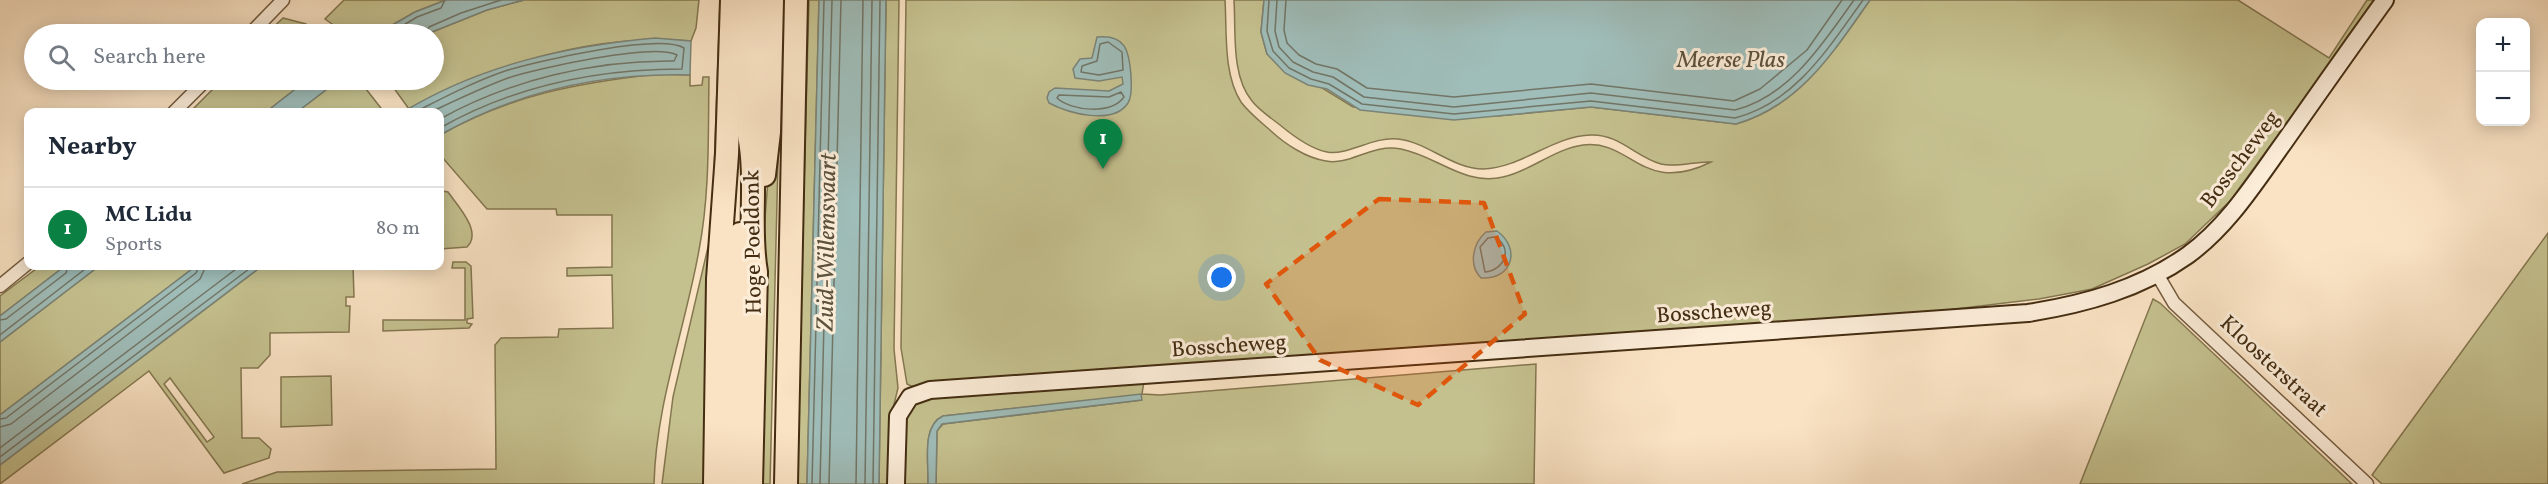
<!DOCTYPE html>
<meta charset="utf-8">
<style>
:root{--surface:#fff;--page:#f6f6f7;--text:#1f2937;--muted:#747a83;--line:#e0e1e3;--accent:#0b8043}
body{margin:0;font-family:Vollkorn,serif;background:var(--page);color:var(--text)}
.controls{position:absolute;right:18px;top:18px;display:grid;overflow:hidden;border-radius:12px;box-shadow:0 3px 15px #0003}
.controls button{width:54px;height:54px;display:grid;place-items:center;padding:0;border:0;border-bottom:2px solid var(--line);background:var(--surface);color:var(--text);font:30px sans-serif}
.you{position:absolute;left:1222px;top:278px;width:21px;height:21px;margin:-15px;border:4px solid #fff;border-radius:50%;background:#1a73e8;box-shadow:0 0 0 9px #1a73e833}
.badge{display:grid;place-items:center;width:39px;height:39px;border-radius:50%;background:var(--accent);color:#fff;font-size:20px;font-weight:700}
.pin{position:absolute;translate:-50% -50px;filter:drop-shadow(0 2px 3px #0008)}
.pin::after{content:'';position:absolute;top:32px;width:21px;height:18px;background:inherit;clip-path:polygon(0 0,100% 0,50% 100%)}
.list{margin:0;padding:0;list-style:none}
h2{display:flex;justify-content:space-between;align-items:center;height:78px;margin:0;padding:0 24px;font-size:26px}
h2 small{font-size:20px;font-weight:400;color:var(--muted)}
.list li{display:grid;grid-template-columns:39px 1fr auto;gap:18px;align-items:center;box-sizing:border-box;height:84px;padding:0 24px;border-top:2px solid var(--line)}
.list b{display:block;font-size:22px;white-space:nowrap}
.list p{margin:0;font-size:20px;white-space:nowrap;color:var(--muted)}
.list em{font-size:20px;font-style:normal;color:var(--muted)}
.icon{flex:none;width:33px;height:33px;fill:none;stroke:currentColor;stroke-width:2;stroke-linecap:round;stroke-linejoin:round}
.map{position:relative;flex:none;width:2548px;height:484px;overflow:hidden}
.search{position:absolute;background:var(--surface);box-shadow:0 3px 15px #0003;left:24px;top:24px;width:420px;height:66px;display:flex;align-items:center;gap:15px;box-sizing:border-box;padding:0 21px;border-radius:33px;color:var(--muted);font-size:22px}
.panel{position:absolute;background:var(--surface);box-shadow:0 3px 15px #0003;left:24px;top:108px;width:420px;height:162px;border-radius:12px}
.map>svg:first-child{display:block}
.green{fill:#c5c18f;stroke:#847750;stroke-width:1.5;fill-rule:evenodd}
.water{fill:#9fbdb9;stroke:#7b8376;stroke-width:1.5}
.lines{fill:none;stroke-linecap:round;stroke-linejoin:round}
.shore{stroke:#727566;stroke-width:1.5}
.street-casing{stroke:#725a3e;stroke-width:15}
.secondary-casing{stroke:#442d12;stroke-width:20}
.highway-casing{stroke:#442d12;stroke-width:26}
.street{stroke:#fcedd9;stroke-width:12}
.secondary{stroke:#fcedd9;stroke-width:16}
.highway{stroke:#fae3c4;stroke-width:22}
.marked{fill:#e0570c;fill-opacity:0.2;stroke:#e0570c;stroke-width:4.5;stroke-dasharray:12 8;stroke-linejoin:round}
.labels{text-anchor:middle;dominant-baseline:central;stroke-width:6;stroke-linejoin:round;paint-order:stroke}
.street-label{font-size:22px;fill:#442d12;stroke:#fcedd9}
.water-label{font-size:24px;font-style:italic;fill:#5b513c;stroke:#fcedd9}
</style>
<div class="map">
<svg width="2548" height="484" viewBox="0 0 2548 484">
<rect width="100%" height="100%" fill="#fae3c4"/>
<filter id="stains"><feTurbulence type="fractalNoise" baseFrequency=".00333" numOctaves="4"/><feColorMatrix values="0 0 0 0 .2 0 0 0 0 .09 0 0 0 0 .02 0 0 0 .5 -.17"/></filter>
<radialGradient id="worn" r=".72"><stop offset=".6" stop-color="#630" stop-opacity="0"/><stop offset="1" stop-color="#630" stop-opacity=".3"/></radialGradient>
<g class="green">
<path d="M344,0h102l-31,12 -38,22h-31l-21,-15z"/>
<path d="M524,0h175l-3,28 -5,13c-100,-8 -195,23 -282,68l-21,-29h46v-46h-7l60,-24z"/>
<path d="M720,0h7l-23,484h-42l11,-87 39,-167z"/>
<path d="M782,0l-12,484h-12l5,-240z"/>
<path d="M809,0h10l-12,484h-11z"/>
<path d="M886,0h13l-5,349 4,39 -7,29v67h-12z"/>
<path d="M906,0h319c2,32 -2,74 16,102 8,11 20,20 30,29 14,13 35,27 55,30 24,5 46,-18 75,-12 36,7 63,37 102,28 28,-6 51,-28 80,-32 49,-6 59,51 128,17 -15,-1 -35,6 -50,2 -25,-7 -42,-30 -70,-29 -39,1 -69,33 -108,34 -30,0 -56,-27 -85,-30 -25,-3 -50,17 -71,13 -16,-3 -35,-17 -47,-27 -9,-7 -21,-15 -28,-24 -21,-25 -16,-69 -18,-101h30l-3,32 6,22 86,53 145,9 93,-9 145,17c65,-19 97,-72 134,-124h368l91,58 38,-58h9l-146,201 -45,43 -37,20 -56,25 -53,10 -159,19 -969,68 -4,-2 -6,-36z"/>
<path d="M283,18l23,6 12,10h-52z"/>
<path d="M657,74l33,1v11l12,-1 1,-8h6c-1,58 1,116 -10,173 -14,79 -43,153 -45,234h-412l35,-12 219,-3 -1,-124 6,-7 57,-1 1,-8 54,-1 -1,-53 -45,1v-8l45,-1v-52h-55l-1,-6h-69l-45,-52 -2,2v-24c71,-40 137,-52 217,-61z"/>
<path d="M222,80h85l-41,32h-76z"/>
<path d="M332,80h27l25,32h-87l30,-23z"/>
<path d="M442,191l6,1c9,13 35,40 19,55l-27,2v-56z"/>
<path d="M2548,233v251h-166l-10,-9z"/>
<path d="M453,262h13l5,4 2,52 -6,1v4l5,1 -3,4 -86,3v-11h82v-52h-13z"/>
<path d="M40,266h25l-65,50v-20z"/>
<path d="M99,266h97l-196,149v-73z"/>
<path d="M262,266h91l1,31h-8v9h4l-1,26 -79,1v22l-12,13h-17l1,70h17l12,11 -2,9 -45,15 -75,-102 -149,113v-19zM170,378l44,59 -7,5 -43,-58z"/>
<path d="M2153,299l7,4 192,181h-272z"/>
<path d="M1536,364l-2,120h-598l1,-53 6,-7 198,-24v-5l-198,21c-22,10 -14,47 -15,68h-26l2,-68 10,-13 16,-7 214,-15 -2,13 18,1z"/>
<path d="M331,376l1,49 -51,2v-50z"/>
</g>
<g class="water">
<path d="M446,0h78l-37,10 -60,24h-45v-3l33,-19z"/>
<path d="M819,0h67l-7,484h-72z"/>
<path d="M1264,0h606c-37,52 -69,105 -134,124l-145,-17 -137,13 -94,-10 -33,-21 -19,-4 -23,-12 -18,-19 -6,-22z"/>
<path d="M1097,37c29,-3 32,14 34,38 0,8 2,20 -3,28 -15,23 -60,10 -79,0l-2,-5 2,-6 6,-4 54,3 14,-7 -1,-7 -23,4 -24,-3 -2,-9 7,-10 12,-1z"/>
<path d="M655,38l36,3 -1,34c-88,-2 -174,17 -250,60v-23h-37c77,-47 164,-66 252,-74z"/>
<path d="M307,80l25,1 -5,8 -30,23h-31z"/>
<path d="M1497,231c24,17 16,49 -16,47 -13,-13 -8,-35 5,-46z"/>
<path d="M65,266h34l-99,76v-26z"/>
<path d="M196,266h66l-262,199v-50z"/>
<path d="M1141,394l1,6 -200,24 -5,7 -1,53h-8c1,-21 -7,-58 15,-68z"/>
</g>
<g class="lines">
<g class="shore">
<path d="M1269,0l-2,31 6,20 16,17 22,11 18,5 33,20 92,10 137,-13 144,17c60,-15 94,-71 128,-118"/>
<path d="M1277,0l-2,31 4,16 14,15 20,10 20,5 31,20 90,10 137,-14 144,17c55,-14 88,-67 119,-110"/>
<path d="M1286,0l-2,30 3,13 12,12 17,9 21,5 30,19 87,9 137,-13 143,17 26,-12 47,-39 35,-50"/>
<path d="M389,34l28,-17 24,-9 4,-8"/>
<path d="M426,34l3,-7 32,-14 40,-13"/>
<path d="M1108,42l14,10 1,18 -24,5 -18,-3 1,-6 15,-5 3,-17z"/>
<path d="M1121,92l3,5c-13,18 -53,14 -67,1l2,-3 50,2z"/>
<path d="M415,112c30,-15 60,-31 93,-42 30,-9 152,-37 176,-22l-2,21c-85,0 -168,17 -242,59"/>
<path d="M431,112c25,-12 50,-24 77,-34 27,-9 147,-36 169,-23l-3,6c-80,-1 -164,19 -234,58"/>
<path d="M1494,237c20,10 11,33 -9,35l-5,-25 8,-9z"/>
<path d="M0,320l6,-1 60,-46 2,-7"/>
<path d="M0,335l89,-69"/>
<path d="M0,419l6,-1 190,-145 3,-7"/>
<path d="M0,427l11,-3 189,-145 6,-13"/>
<path d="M0,448l240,-182"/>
<path d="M0,457l253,-191"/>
<path d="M812,484l12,-484"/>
<path d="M820,484l12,-484"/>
<path d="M829,484l12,-484"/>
<path d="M856,484l7,-484"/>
<path d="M865,484l7,-484"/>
<path d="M873,484l7,-484"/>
</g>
<defs>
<g id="street">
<path d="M250,34l33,-34"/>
<path d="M174,112l32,-32"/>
<path d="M2157,274l17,29 193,181"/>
<path d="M0,286l28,-23"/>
</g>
<path id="secondary" d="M896,484l2,-68 12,-19 20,-7 1098,-77c57,-9 112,-24 160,-58 41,-30 68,-74 97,-114 33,-47 66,-94 100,-141"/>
<g id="highway">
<path d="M764,175l5,-43 3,-132"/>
<path d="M715,484l3,-205 9,-125 5,-154"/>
<path d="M734,484l6,-250"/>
<path d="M751,484l5,-212c-8,-46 2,-92 -7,-137l4,-135"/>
<path d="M786,484l10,-484"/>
</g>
</defs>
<use href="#street" class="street-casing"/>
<use href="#secondary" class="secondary-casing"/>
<use href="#highway" class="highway-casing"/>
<use href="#street" class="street"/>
<use href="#secondary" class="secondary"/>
<use href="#highway" class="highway"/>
</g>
<path class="marked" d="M1379,199l105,4 41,111 -107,91 -98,-45 -54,-76z"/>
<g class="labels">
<g class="street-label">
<text transform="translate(2241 160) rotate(-53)">Bosscheweg</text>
<text transform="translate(754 242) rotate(-91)">Hoge Poeldonk</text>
<text transform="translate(1714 313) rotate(-4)">Bosscheweg</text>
<text transform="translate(1229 347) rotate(-4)">Bosscheweg</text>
<text transform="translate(2273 367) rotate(43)">Kloosterstraat</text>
</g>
<g class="water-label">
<text x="1731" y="61">Meerse Plas</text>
<text transform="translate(828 242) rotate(-89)">Zuid-Willemsvaart</text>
</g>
</g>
<rect width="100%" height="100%" filter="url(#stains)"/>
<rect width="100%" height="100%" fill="url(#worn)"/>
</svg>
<div class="controls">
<button>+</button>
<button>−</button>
</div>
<div class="you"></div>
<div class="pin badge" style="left:1103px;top:169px">1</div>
<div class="search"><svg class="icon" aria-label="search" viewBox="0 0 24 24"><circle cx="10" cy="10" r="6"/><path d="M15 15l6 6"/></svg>Search here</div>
<section class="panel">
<h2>Nearby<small></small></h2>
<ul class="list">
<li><span class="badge">1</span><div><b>MC Lidu</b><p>Sports</p></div><em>80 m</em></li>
</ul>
</section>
</div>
